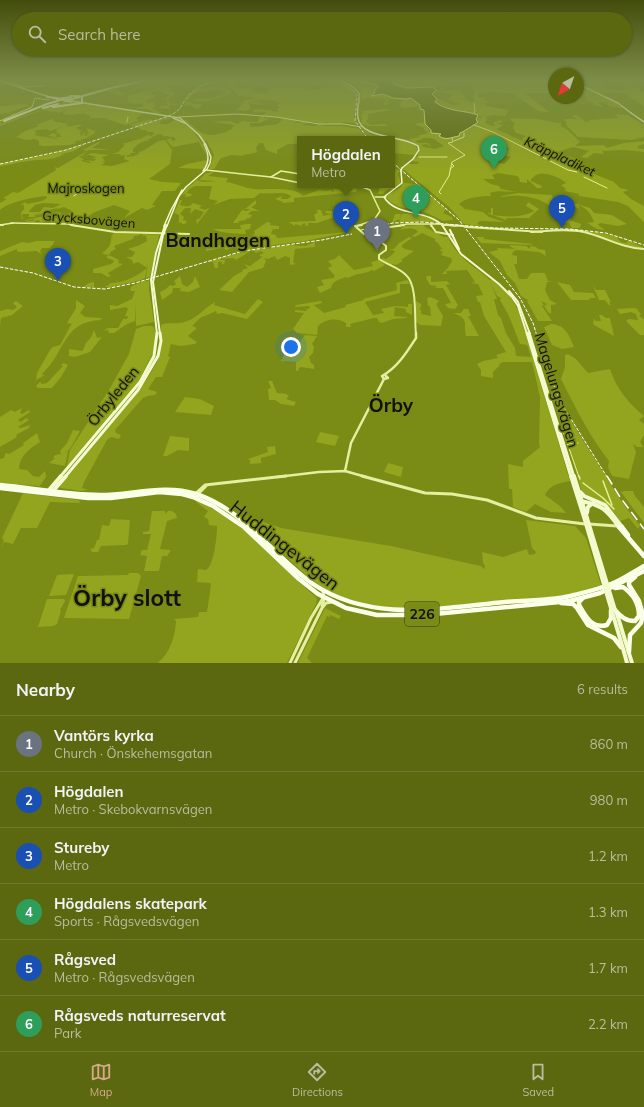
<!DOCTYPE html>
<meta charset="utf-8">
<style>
:root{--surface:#5c6810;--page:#65701e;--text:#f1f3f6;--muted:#b8be9f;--line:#717b30;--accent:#d6ab8b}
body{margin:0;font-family:Mulish,sans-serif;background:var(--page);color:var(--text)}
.compass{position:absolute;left:548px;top:68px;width:36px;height:36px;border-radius:50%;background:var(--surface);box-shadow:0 1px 3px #0004;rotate:220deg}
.you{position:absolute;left:291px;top:347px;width:14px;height:14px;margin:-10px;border:3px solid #fff;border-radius:50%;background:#1a73e8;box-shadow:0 0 0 6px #1a73e833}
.badge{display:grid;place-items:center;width:26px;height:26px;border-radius:50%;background:var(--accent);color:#fff;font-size:13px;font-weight:700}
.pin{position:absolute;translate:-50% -33px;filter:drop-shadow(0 1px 2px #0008)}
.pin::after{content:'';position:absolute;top:21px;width:14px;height:12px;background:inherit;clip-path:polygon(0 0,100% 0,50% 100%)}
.popup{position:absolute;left:297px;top:136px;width:98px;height:52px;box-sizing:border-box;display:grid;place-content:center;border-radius:0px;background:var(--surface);filter:drop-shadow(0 1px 3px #0005);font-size:13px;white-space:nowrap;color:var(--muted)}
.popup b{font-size:15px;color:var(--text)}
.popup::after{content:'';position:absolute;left:50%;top:100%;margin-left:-8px;border:8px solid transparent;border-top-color:var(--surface)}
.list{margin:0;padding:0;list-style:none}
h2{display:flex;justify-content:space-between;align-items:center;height:52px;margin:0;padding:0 16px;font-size:17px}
h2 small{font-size:13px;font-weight:400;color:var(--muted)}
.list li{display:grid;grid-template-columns:26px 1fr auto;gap:12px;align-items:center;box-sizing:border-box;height:56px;padding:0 16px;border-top:1px solid var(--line)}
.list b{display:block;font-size:15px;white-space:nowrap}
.list p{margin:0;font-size:13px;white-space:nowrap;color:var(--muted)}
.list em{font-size:13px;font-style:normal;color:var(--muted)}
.icon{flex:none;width:22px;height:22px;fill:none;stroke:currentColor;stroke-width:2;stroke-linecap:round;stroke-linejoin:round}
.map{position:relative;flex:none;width:644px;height:663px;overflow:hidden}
.search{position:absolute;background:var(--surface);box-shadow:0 1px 3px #0004;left:12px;right:12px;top:12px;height:44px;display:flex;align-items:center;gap:10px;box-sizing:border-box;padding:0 14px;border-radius:22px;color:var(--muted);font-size:15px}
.sheet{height:388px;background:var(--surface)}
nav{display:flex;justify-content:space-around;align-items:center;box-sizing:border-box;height:56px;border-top:1px solid var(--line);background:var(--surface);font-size:11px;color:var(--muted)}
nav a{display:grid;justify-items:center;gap:2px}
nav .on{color:var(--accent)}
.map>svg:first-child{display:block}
.green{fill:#93a41f;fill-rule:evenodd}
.water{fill:#5a680e;stroke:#e6f191}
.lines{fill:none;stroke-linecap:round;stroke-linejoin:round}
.stream-far1{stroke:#e6f191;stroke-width:1}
.stream{stroke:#e6f191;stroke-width:1.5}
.tertiary-far4{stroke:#e4ef9f;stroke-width:1}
.tertiary-far3{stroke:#e4ef9f;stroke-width:1.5}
.tertiary-far2{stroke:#e4ef9f;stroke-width:2}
.tertiary-far1{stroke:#e4ef9f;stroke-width:2.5}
.tertiary{stroke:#e4ef9f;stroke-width:3}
.secondary-far3{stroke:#f3facd;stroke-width:1.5}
.secondary-far2{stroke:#f3facd;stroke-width:2}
.secondary-far1{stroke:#f3facd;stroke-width:3}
.secondary{stroke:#f3facd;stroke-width:4}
.primary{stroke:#faffe7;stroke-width:4.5}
.trunk{stroke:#fcfff3;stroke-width:2}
.motorway{stroke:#fff;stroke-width:2}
.rail-far1{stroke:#fff;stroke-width:1;stroke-dasharray:3.5 1.5;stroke-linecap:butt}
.rail{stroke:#fff;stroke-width:1.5;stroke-dasharray:10 4.5;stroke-linecap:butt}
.tertiary-bridge-far1{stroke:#e4ef9f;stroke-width:1.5}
.tertiary-bridge{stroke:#e4ef9f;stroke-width:2}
.secondary-bridge-far1{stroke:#f3facd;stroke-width:1.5}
.secondary-bridge{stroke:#f3facd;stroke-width:4}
.labels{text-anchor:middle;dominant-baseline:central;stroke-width:3;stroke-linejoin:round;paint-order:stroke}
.far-water-label{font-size:13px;font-style:italic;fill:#111;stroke:#7a8b16}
.far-park-label{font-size:13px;fill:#111;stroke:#7a8b16}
.far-street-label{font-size:13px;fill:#111;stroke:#7a8b16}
.shield{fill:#7a8b16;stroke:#303612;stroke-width:1}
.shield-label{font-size:14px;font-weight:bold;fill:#111}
.street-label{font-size:15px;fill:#111;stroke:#7a8b16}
.near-street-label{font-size:18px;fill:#111;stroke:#7a8b16}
.district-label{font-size:19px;font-weight:bold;fill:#111;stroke:#7a8b16}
.near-district-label{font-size:23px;font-weight:bold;fill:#111;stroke:#7a8b16}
</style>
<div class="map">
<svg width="644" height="663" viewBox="0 0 644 663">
<rect width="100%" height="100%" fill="#7a8b16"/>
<g class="green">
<path d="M153,79h18l-4,2h2l-1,2 12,-4 -1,3h4l1,2 -17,2 1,2 5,1 -4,2 6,1 -2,4 -4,2v5l12,2h-11l-1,1 1,3 -13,-1 5,-2 -2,-1 8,1 -1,-2h-6l6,-1v-4h-7l7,-1 1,-4h-5l2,-1 -6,-2 -7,1 -1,3h8l-6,2 3,1 -7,1 -3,3 3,1 4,-2 2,4h2l-5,4 4,1 3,2 5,-1 -6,2 4,1 -11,-1 2,-1 -6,-3h-13l10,-3 -3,-2 -13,-1 2,-1h-2v-6c4,-2 20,-6 24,-7l2,-1 -21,2 -1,-1 5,-2 -4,-3 -11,2 -6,3 9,5 -4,2 -15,-5 -26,7 2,4 3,-1 7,3 -22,-3 48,-15z"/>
<path d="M233,79h17l23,7 -6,2 3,-1 -11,-3h-11l3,-1v-1l-17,-1 -1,2h4l-3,3 2,2 10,1 7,-3h7l-6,1 -3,3 8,3h9l2,-3 -2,-1 12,-2 29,1 -4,2 17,-1 -2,-1 12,-3 -9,-1 -8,2 3,-2 -4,-2 21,1 1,-2c8,3 18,6 21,15l-3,21 2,7 -2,-1 -12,-1v2h-12l-4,-2 -2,1 1,1 -13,-2 -11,3 15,1 2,-2 6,2h18l17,3 8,10h-67v5h-12l-11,6v4l-11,-4 -3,-7h-4l-3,5 1,3 -2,2 -12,2v1l-12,-1 -10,3 -7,11h-5l5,-14 -8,-15 -1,1 -23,-23c6,3 10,8 15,12 11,8 22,5 33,0 4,-2 -1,-2 5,-4l-5,-2 -19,-2 20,-1 6,3 5,-3 15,1 3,-6h-2l5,-1 4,-3c-6,0 -9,1 -14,0l2,-2 -3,-1 20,1 -1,1 6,1 1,-2 -3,-1h3l1,-3h-3l4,-2c-6,-6 -19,-5 -28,-2l8,1 1,2 -12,-2 1,4 -1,2h2l-7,2 -9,-1 4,-2h-1l5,-4 1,-4 13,-1 -4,-1v-1l-15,-1 1,-1 -6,-4v-1l-10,-5v-1zM264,116l42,6 -13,1 5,-2 -15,-3 -5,6 -25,3 -3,-1v-3h10l10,-5h-6z"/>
<path d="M341,79h17l1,3 9,1 -4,2v2l13,-2v2l1,-1 35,13 7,7 -15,2 -5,-1 1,-1 -2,-2 3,-2v-2l-12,-1 -3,5 -4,2 3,-6 -7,-2 -3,1 5,2 -12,-3 -8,2v-9l-6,-6z"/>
<path d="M390,79h52v2l9,3 -3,3c-5,-1 -8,1 -14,0v-1c-14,1 -36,6 -44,-7z"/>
<path d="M446,79h108v14h-29l24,19 -11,-1 -26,-18 -23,-1 -12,2 1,3 7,1 -1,2 5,2 -5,2 3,2 22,4 -4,6 -13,-1 -7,2 2,2 -2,4 8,3 2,-1 -2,-2 7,-3 3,2 -7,2 8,1 -8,4 29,13 -3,-3 4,-3 -10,-3 -3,-6 2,-4 -5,-3 2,-2c9,1 17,1 26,1 8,1 16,4 23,4v3l7,4 12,12 -5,4 29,-1 3,3 17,-5 20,-2v3l-6,2v2l6,1v3l-20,-2 -22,1 2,3 -10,-1 -7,5 -6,-1 8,-6 -16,-4 -22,7 10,5 7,-3 8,3 -8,1 6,3 20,5 -2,5 22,9 6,6 9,2 -6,2 8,7 13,7v16l-16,-16 -10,-4 -39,-6v-2l-14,-3 1,-2 -5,-4 5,-2c-6,-6 -22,-12 -30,-8 -2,1 -3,3 -5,4v2l11,5 -1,2h-4l-10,-9v4l-7,-1 -1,-4 -2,-2 -19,-3 -6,2 3,4h-12l8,5 8,2 2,3 16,3c-10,0 -17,-2 -27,1l1,3c-9,0 -25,1 -32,8l6,5 18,3 6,5 16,5 -25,-1 -3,2 3,3 -16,-2 -14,-16 -47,-39 5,-5h9l2,-2 -8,-1 7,-5 2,-8 -11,-9 7,-1 -2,-1 7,1 -4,-2 8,-2 3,-2 -5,-3 2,-1 -9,-3 1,-2h7l7,11 18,-3 26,-12 3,1v-2l5,-1c-4,-1 -7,-3 -11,-4 -14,-3 -25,-2 -37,-11l2,-3c8,-1 12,6 19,7l-3,-1 7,-1 -13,-4 6,-1 -8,-1 6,-1 1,-2 -2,-1 -12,-2 -4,2 -1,-2 10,-4 3,1 -4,1v2l7,-2 12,1 5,8 5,4 4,-3 -2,-4 1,-6h-7h5v-4l-8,-4 -12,1 -6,-3zM421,138h11l12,8 -9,3 -11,-2 -3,-2 5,-1 6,3 -4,-4h-10l-3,-2 8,-2zM500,147l9,1 -6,7 8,2 -7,7 -16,-4 5,-11h6z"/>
<path d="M578,79h6l-2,1 4,5 1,-1 -2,-3h17l3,4 -8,-1c9,5 15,7 25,6l2,-3c-7,-7 -12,-3 -19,-8h17l22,13v14l-20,-13h-26l-20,-9z"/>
<path d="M578,84l39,19 7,5 -12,-1 -10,-5 -5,1 6,3 -1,1 -8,-2 -2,-3 -5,-2 -3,-7 -6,-1z"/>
<path d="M222,86l9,5v3c-9,2 -32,12 -37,5 8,-1 14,2 23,-2l-2,-1h6l6,-4c-12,-4 -33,-2 -40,9l1,1 5,1 -1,1h12h-2l-4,5 -5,-1 1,-2 -7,-1 -3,2c2,-4 2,-8 5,-12 9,-10 21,-6 33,-9z"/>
<path d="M66,101l79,12 -9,5 3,3 -14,4 -21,-7h-14v-2l-6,-3 -12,2 -10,-1 5,-4 -8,3 -17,-3 -42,16v-3h2z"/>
<path d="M23,104l7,1 -22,8c9,2 19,-3 25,-8l-2,3 -10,5h3l-24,9v-2l12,-5 -6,-2 -6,1v-8z"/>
<path d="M385,109l6,1 -23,4v5l-2,2 4,4 15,-1 3,2h-20l-2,-1 -5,-1 1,-5 -1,-4 2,-3 -1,-1z"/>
<path d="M615,114l13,1 16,10v12l-12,3 -54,-3 -12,-12v-4h1h-2l-1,-2h14l-6,-3 4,-1 10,7h4l-2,-2 30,-2z"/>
<path d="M167,117l4,2 -10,1 -1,4h7l12,-6c7,4 30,29 29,42 0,3 -3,6 -4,9l-26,-1 9,-4 20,-4 -1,-6 -7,-12 -26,5 -7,-7 5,-2 1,2 -1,1 5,-1 -2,-3h-6l1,-1h-5l-1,1 -1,-3h-3l-5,2h-3l3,-2 -1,-2h-6l1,-1 -9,-2 1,-1 -11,-3 22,-6 -1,1h4l-9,4z"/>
<path d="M52,119l2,1 -2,1 16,3 -2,2c5,1 10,-2 16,-1l-6,3 6,3 -3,2 3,3 1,-1 -1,-1 4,-2 -2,3 1,1 5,-2h-3l1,-2 3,1 -4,-2 1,-1 -2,-2 10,3 -2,3 -8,4 8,-2 -14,4 1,1 -1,1 -1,-2 -5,2 3,1 -8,2 -26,1 -4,-1v-4l-4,-2 -9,1 -10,-3 9,-6 15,-5 -4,-1zM64,126l-8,4 2,1 -3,1 5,2 1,3h-5l-1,-1 3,-1 -5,-2 -5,3 6,1 -2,1h6l-2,1 -22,-4 3,-2 -2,-1 1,-2 12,-1 2,2z"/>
<path d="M359,127l12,7 37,6 3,1 -4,2h7l4,7 -4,5 -22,-2v-14h-23z"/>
<path d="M148,135l6,2 -7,3 3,1c-7,-1 -12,3 -17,8v3l3,1h-6l1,2h-4v2l7,-1 6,-3 -2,-1c10,-1 16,-12 27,-12l7,10 -2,14 -21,15 13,3 19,1 -6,8h-13l-10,14 4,1 -9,4 -5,-2 -18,10 6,-7 -16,-6 -19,7 -20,12 -16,-1 -1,-2h-5l3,1 -1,1h-6h2l-1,-3 -12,3h2l-1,-3 -5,1 2,2 -12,-2 9,-3v1l-6,2h6l1,-3 16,-3v-1h-4l8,-2 -1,1 6,-1 3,2 -17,6 13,-2 1,2 3,-2 -2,-1 10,-4 2,-2 -8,-4 -9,3 4,-2 -15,3v2l11,-3 -20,6 7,-3 -7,2v2h-7l1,-1v-2h-7l1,5 4,-1 -5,1 -1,-6 3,-4v-4h-4l6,-3 1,2 15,-3 5,-3 -1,-2c-11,1 -38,6 -46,14v-7l7,-4 -4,-1 10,-6 5,1 38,-23 -1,-3 3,1 29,-17 -4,-1 15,-8 2,1 -8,5 19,2h-23l-6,6 11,3 -12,-3 -2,1 5,2 -3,2 9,2 1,-1 -7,-2 10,1 2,-2 -6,-1h4l2,-1 -7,-2 -5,1 8,-3 17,2 -7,2 3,4 -5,1h5l-2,2 5,1 -5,-1 -2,1 11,1 18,-5 -6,-2 1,-4 -20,4 16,-3 -1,-2h-8l6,-2 7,-7 -3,-1 17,-5 -3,-1 4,1zM43,203l18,1 -8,4 -9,-1 -4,5h-17h7l-1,-1 6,-6z"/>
<path d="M82,145h2l-10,6 -13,3h3c-10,7 -24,5 -36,7 -10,1 -18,4 -28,5v-2l45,-9z"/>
<path d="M392,165l3,3v4l1,-3 4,1 -2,4 3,9 -7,6 -8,1 -3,4h-4l-1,-1 3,-8h11z"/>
<path d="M213,172h1l-6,4 20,2 -2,4c10,1 18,6 28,7 12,1 41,-3 49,7l16,-6 7,1 4,-1 4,2 -1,-3 11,1v-2h10l3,2 -1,2 -62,6v4l-12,1 1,-1 -8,-3 7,-3 -1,3h7l3,-3c-9,-6 -21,-1 -31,-3l-6,5 -24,1 -17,6 5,-4 -9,-2 3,-13h-17l-6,3 -2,4 5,1 -1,2 -6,1 1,-4 -4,3 4,-7 11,-9 6,2 13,-1 -17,-1 7,-7z"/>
<path d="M404,183l12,1 30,25 -3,4 9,4 1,3 -10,1 -18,-9 -25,-5 -10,-5 -3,-4 1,-3 12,-7z"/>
<path d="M518,193l34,2 1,4 19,3 -3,1 -7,-2 -2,2 1,4 5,2 -2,3 7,6 -1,2 11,4 -1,4h-8l-3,-5 -6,-1c-10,-23 -39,-29 -61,-25l-1,-1z"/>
<path d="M180,200h2l-2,5c5,1 10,3 13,-2l9,3 -3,2 6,2 5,-3 -13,17 -1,-4 4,-2 4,-6 -9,-3 -5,5 1,-6h-6l-5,6 4,3 -1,3 4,1 -2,3h-3v-1l-6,-1h3v-7l-5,-2z"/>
<path d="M256,200v4l-5,3 8,4h-8l-3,3 4,1 -2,3 -5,1 2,1 -8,1 -1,2h-5l9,-13 5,1 3,-2h-10h5z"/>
<path d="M528,202l11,7 -10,9h-22l-1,2 -19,-7h4v-5h2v7c13,2 29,3 41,-4l-8,-5z"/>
<path d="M574,203l16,5 4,5 18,2 15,9 -9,2 -18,-3 -2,2 7,5 -8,-1 -10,-6 7,-1c-3,-8 -8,-15 -16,-17l2,4 -9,-4z"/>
<path d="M316,210h5l2,6 8,-2 -5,-1 -1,-2h7l3,6 -18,6h-9v3h-2l-1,-3 -3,1v2l-7,-2v2l-7,-4 28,-1 -2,-6 4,-3z"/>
<path d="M395,214h6l-1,5 2,-5h20l16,8h-38l-1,-3 -7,4z"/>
<path d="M267,222l4,1 -1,2 9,1v3h-6l-2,5 5,1 1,3 72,-6 -44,9 -45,6 -26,5 7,-3 -6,-2 -9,3 -3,-2 -17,3v-5l41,-3 -2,-1 2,-4 8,-3h-3l3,-2 -1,-2z"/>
<path d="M247,224h4l-1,5 -5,1 1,4c-7,0 -28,-1 -33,-5h28l-1,-4z"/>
<path d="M424,225l1,2 19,10h4c10,22 25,28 42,43l2,-1 18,17 9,16 51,169c-10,2 -20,3 -25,14l15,11 6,7 -15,-1 -16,-8 -9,8 -13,-5 -1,-18h-3l-1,-25 15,3v-6l17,-14 -1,-4 1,-46 -8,-35h-29l-4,2 1,1 -7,7v6l-12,-2v-6l-4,-6 6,-3 15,-3 -2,-3 10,-3 -22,-36 -4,-14h-2l-2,-6 7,-1 -5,-11 -8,-1 5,-1 -8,-12 -21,1 1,3h-5l5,-5 5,-8 -1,-3 -10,-3 2,-3 -4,-2 3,-1 -4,-6 -3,-2v-2l-13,-6 -7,4 -3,-1 6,-4c-3,-5 -12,-4 -18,-2l4,-4zM491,283l6,13 4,2 -1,2 9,16 11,28 7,1 4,12 -15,-1 -1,-8 -9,-15 -5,-15 -3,-3 -4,-16h3z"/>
<path d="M573,229l28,4 20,5h-4l4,4 5,1 2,-3 16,8h-9z"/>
<path d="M114,233l25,1 1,1 -6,1 -1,3 -19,7 2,3 -6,3 1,2 -8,1 2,-1 -3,-1c6,-4 10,-9 9,-16h2l-2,-1z"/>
<path d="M143,234l16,1 -9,42 -4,1 2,-16 -3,16 -4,2 -30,7h-28l6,-4 5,-1v5c4,0 10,1 13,-1 5,-3 -1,-2 5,-3 13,-1 24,-6 35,-15l-9,-6 -5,2 -1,-4 -6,-3h6l3,-5 -7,-3 12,-4 7,-4 -1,-5 -5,-1z"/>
<path d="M409,237l3,1 -10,7v2l3,2 9,2 -13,9 2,1 -7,4 -3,-1 -3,2 -9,-7 2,-1 3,1 7,-5 2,-3 -6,-2h5l5,-6z"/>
<path d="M476,237h8v2l49,5 -2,1 -50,-2z"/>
<path d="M36,241h19l-5,7h-8l-2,3 2,3 -6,-3 -17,1 -2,-1v-2l-17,7v-5l22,-9 7,1z"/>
<path d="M315,242v5l-20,2 -2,14 4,1 -7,1v-7l-5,-2 -8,4 -2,-4 -7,3 -4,-1 2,3 -3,7 -14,4 -17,20 -13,-2 15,-14 9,-5 -1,-1 6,-2 -4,-4 8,3 -2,-1 12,-9 -3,-2 5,-2 -4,-2 -4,2 -4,-3 -16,10 -2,-2 -14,1 1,1h4l-1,4h-2v-2h-4v6h-3l-2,-6h-6l46,-13 34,-4 18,1z"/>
<path d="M509,245l17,1 4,3v-3l6,1 2,2 7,1 1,6 -7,-4 -23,-2 -3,2 -1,3 5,1v8h-3l5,15h8l4,-6h14l3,8 5,1h-6l-2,8 5,10 7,4 -6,1v9l-3,-2 -4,-6 3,-2 -6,-3 3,4 -2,1 10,15h-14l-11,-20 1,-1 -7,-4 -6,-13 -8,-8 -7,-14 -11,-9 9,-2 -1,-2 18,1 -4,-2z"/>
<path d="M109,255l10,5 -1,3 5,1 -15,9 1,2h3l-4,2 -7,-4h-8v-4l18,-5 3,-2 -1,-2 -6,-2v-2z"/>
<path d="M339,255l15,15 19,-4 -2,-4 8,-2 6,5 -11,6 -2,-1c-6,4 -16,3 -24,8l-2,-1c-7,3 -13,3 -15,11l-11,5 -3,-6 7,-2 -3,-5 12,-2 2,-2 -7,-8 4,-2 -4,-5 7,-2z"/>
<path d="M180,276l2,8 5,3 6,-5 2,-6 5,11 -11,5 -10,-1 2,-1 -1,-2h-7l-1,5 -10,7 -2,-8 6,-3 4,-4 3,1 3,-2 -2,-3z"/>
<path d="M427,276h4v6l16,-1 3,3 -4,1 12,20 -3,4 -7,-1 -3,-4 6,-1 -8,-15h-8l2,-2 -7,-1 -4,-7z"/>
<path d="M149,279v11l5,32 -18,4 -1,-24v19l-8,3 -13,9h-5l-1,-3 -5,1 5,-3h10l5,-9h4l1,-3h-3l3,-7 -2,-2 -16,3v-5l7,1 15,-7 3,-8h-4l-1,-2 2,-3 14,-6 1,2z"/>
<path d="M407,280l3,4h-10v9l-35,9 8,13 11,-2 -3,-4 14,-3 13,1v-3h4v11l-6,-3v-3l-11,-2 -1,9 13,1 -1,1 -13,1 -11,4 -3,-1 -2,-4h-3l-24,6 1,3h-5v-4c-9,-6 -21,-4 -28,3l-1,9 -20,-2 -4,-4 11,-16 -9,-1v-2l11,1 1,-2 3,-1 -1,-2 -14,1 1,-2 25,-4 1,2 -8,2 10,8 22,-6 -1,-2 19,-5 -1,-1 34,-9 -1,-7z"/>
<path d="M557,282l13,3 4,7 19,1 3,5h-6l-1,2h-18z"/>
<path d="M592,283l4,7h9l6,12h-2l2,3h-2l-4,-5h-6z"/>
<path d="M431,297l8,4 -3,3 7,12 -2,10 -21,-1 -4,-3v-21l5,3v3l-2,2 2,1v4l10,2 -1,-10h-2l-1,-8z"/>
<path d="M258,299l5,3 -16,17 -25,-6 -5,1 -1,-3 -2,1 -14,6 -8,8 5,2 -9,8 9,6 -2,2 -15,2 -9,-2 -3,12 2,1 -8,20h-6l-8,12 9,3 -2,3 -7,1 -5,2 -28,32 1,3 5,2 -2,4 -8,-2 -4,3 -23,42 -2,6 6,2 -7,1 -21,-3v-2l87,-107 10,-17 3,-12 1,-25c7,-3 12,-1 18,-2 15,-1 24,-14 36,-21l-1,3 31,9z"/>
<path d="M76,300l9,6 -5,7 5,4 17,1 -2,2c-37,2 -34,31 -57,53l-1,2h3l-9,5 1,-7 13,-23 3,-3 7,-2 11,-20 1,-1 -5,-1 9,-15z"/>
<path d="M16,301l7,5 -11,9 -11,3 -1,8v-15l8,-2 5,1 4,-3 -4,-4z"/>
<path d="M633,308l5,1 -1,1 4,4 -2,2 5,3v16h-4l-14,-14 3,-2 9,1 -2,-6 -5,-2 -11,2 -3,-5z"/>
<path d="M464,309h4l3,7h-3l11,20h-13c-3,-13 4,-17 -13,-23h8z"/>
<path d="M599,315h3l4,3h4l4,18 -20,-11 -1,-2 1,-3 -1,-2 3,3h5z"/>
<path d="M551,324c15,1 18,11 23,23l-12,2 -10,-4 -8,-18z"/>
<path d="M144,326h8l2,1 2,8 -3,18 -15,29 -71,84 3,-16 39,-60 20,-36 7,-25z"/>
<path d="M94,330l3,8 5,-1 -12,15 -15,5 -6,-1v-7l13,2c3,-3 2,-6 5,-9 4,-4 5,-6 7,-12z"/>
<path d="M305,335l12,1 -5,8 2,3 -1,6 -4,4 2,6 3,2v4l-13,-2 -2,1 -1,3h-2v-9l-15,-1 7,-14 7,1z"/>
<path d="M568,354l8,5 12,14 22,-4c6,19 19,35 34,47l-5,4 5,4v11l-4,7 3,5h-6l-4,-3 3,8 -7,27 -17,-3 -4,-9 1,-6c-19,-24 -34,-54 -48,-82l4,-12v-12z"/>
<path d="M64,363l4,2 -7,12 -9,11h-14l-2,-2 4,-4 2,2 5,-1 16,-17 -2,-1z"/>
<path d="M268,381h4l5,12 9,1 3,2 -3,3 10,3 -2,4 -13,-2 -6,-4h-6l-1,-11 3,-1z"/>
<path d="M550,389l4,1 6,14 64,101 16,21 -2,3 -9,-11 -9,3c-5,-7 -10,-15 -18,-19 -7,-4 -14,-5 -20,-10l-20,-65 4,1 6,12h2l-15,-28z"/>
<path d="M185,397l15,2 14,7 -3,9 -36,-3z"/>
<path d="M22,408l-2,5 2,1 7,-4 1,2 -12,8 3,2 5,-4 3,2 -11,7 3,1 9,-3 -1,3 -13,7 1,2 -17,10v-30l11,-7 4,2z"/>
<path d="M73,430l7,1 -10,18 -10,7 8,-5 -3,15 -16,-3 6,-5h-2l2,-3 6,-1 -1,-3 7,-8z"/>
<path d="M320,432l19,4 -4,10 -19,-4z"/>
<path d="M37,433l3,9c-10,6 -21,15 -21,27l8,1 6,6 6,1 6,-6 1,6 -7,10 -1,-1 -38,-3v-24l4,-1 1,-4 2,-1 2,1 15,-9 -1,-2z"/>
<path d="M170,436l19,2v13l-11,-1 -11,6h-4z"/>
<path d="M275,446l1,8 -15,4v5l-11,1v-4l-2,-1 20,-7 -1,-5z"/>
<path d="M388,463l15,4 -2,10 -17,-5z"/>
<path d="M625,491h8l2,5 9,11v16l-23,-31z"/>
<path d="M23,493l56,7 1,3 -30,-1 -13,26h-16l-8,16 -9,-2 -4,8 4,-10 -2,-2z"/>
<path d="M198,500c15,10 32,18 46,30 26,20 46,46 72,67l1,2 -1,5 -29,59h-129c12,-11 17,-25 18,-42l-2,-2 24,-2 1,-5h8l4,-27 -1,-2 -13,-1 1,-13 8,1c8,-4 11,-34 11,-44l-8,-1 -1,-6 -4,-2 4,-6 -12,-9z"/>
<path d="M152,511h13v3l3,-3h4l4,3 1,4 -10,3 -7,28 11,1 -4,6h-5l-3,15h-15l3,-15 -7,-1 2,-5h5l4,-16h-8v-2l6,-1z"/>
<path d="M246,516l35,12 110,18 85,19 5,1 3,3 1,-3 -2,-3 -1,-11 21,5 24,-8 2,6 6,-1 1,-2 -4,-4 -6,-28 49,6 11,12 15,47 -30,9 -26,4 -141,11 -30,-2 -35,-11 -10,-5 -19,-12 -35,-33v-4l-28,-22z"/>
<path d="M111,519l19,1 -2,24 -2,1 -25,1 -3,6h-6l-2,-3 4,-1 3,-8h2l3,-15 7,1z"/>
<path d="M129,573h9l3,3 -12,43 -65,-1 14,-42 50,-1z"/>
<path d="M74,574l-8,21 -17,1 8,-21z"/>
<path d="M47,599h17l1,2 -5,9 1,1 -4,13 -4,2 -15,1z"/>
<path d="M325,608l16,8 -2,3 -9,-4v2l-3,-1 -20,42 5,5h-14z"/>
</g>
<path class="water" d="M359,79h29l8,6 11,3 26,-1 3,3 -4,4 5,5 -2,3c13,10 29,8 43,13l-2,5 2,2c-2,2 -17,11 -18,11l-1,3c-7,1 -13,5 -20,0l2,-2 -10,-1v-3l-6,-6 -1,-14 -4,-1v-4l-9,-7 -4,1 -14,-1 -10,-4 -12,2 4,-3 -1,-2 4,-4 -1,-2 -18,-4z"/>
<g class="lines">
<g class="stream-far1">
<path d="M473,114l2,-2 -1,-9"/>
<path d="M127,122l1,-5"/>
<path d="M474,125l19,7 75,38 9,2"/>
<path d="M454,141l10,-4v-4"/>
<path d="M419,157h28"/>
<path d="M450,169l4,-3 -2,-2"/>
<path d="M584,177l23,11"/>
<path d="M441,194l-2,-2 10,-16 3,-14 13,-7 -17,-12 5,-1 -1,-4"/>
<path d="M74,196l5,-4"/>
<path d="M563,431l16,46"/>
<path d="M568,444l10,-1"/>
</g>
<g class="stream">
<path d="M579,476l1,3"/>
<path d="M603,481l9,24"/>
<path d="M583,483l20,15 11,11"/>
</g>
<g class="tertiary-far4">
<path d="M0,80l25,7 18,-1"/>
<path d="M178,117l59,-3 39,3 43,7h25l17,3"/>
<path d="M0,121l32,-14 3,-9 14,2"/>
</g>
<g class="tertiary-far3">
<path d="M206,170l65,7 29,6"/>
<path d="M271,177l10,-6 19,3"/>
<path d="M357,185l13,5 10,21 -6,9 -17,6"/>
<path d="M375,197h11"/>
<path d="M11,223l57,1 9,2"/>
<path d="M431,224v2"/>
<path d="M0,225l13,-2"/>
<path d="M447,225l9,1"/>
<path d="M398,226l9,-2h32"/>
</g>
<g class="tertiary-far2">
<path d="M0,225h3"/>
<path d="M71,225l44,7 74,2"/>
<path d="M431,225l5,7 17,3"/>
<path d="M447,225l16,1"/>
<path d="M355,226l9,8 9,1 13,11v4l-7,5v4c9,6 20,9 27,16 12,11 8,44 10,59"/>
<path d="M355,226l7,-1"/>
<path d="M467,227l75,5"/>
<path d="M377,229l27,-4"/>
<path d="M531,232c17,-1 36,-4 53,0 21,5 38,16 60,17"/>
</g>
<g class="tertiary-far1">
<path d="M384,379l-2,-3c15,-8 25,-24 34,-38v-5"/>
<path d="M345,471l6,-28 33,-64 4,-1 -3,-3"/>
<path d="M277,477l42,-5 26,-1 21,6"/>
</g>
<g class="tertiary">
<path d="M362,476l63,17 27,1 35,6 49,18 49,6"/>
<path d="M195,494l10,-9 81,-9"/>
<path d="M198,494l8,-8"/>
<path d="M589,524l28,2"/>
<path d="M322,606l2,-7 -1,-8"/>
<path d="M290,663l21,-45 12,-20"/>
<path d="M295,663l27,-55 4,-5 6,-1"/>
</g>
<g class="secondary-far3">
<path d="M337,79l16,8 6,6c1,9 -3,17 -1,25 3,21 44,17 60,28l1,4 -6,9 -11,9"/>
<path d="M0,81l59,19"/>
<path d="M578,84l40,19 13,10"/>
<path d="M71,101l109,17 19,17 7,10 5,12 -1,6 -3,6 -21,18 -7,9 -12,30"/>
<path d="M631,113l13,9"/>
<path d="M173,118l12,5"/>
<path d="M203,171c7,-9 6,-17 1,-27"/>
<path d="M401,171l1,12 -18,14c12,20 43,12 59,29"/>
<path d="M164,226l7,-16 11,-20"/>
</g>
<g class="secondary-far2">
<path d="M442,225l19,29 38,30 13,13 6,9 9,28"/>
<path d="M450,230l9,19"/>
<path d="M509,291l9,11 12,32"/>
<path d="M157,334l-6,-54 5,-27 9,-28"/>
<path d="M160,334l-7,-52 10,-47 4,-10"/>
</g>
<g class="secondary-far1">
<path d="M527,333l44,144"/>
<path d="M529,333l45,144"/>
<path d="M60,477l80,-95 14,-26 3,-23"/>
<path d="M65,477l73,-87 20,-34 3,-15 -1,-8"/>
</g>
<g class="secondary">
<path d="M571,476l13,41"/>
<path d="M574,476l13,42"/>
<path d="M51,491l-2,-1 12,-14"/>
<path d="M53,491l13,-15"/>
<path d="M580,492l4,4 21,9 17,22"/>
<path d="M581,501c21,4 26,9 38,26"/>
<path d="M587,513l1,-6 5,-4"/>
<path d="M617,614l15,49"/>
<path d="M624,652l3,11"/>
</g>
<g class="primary">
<path d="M0,485c33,3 66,10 100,10 32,0 64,-11 96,-1 49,16 78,63 117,90 58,39 128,24 192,18 21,-2 50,-1 69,-7 12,-3 25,-6 37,-11 11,-4 22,-12 33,-18"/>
<path d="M0,488l88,10h23l48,-6 23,2 11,3 20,9 31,21 55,52 19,15 28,14 31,7h47l146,-14 30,-8 44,-22"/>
<path d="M619,527l25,29"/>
<path d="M622,527l6,8"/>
<path d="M615,588l8,-1c10,7 16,17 16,29l-4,5c-9,0 -14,-4 -20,-11"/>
<path d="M583,598l-4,4v3c7,12 13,24 28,20l4,-7v-8"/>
<path d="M561,603l12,1 4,4 11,17 26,13 7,9"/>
<path d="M629,652l1,-17 11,-12 2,-8 -4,-14 -10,-16v-3l6,-5"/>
</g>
<g class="trunk">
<path d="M70,96h9"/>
<path d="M47,97l11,1"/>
<path d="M53,107l29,-4"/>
<path d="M43,108l15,-4"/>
<path d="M4,121l43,-17 24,-7 -14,2"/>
</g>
<g class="motorway">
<path d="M82,97v6"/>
<path d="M65,101l46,-13 41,-9"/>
</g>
<g class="rail-far1">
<path d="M335,79l20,13 2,3 -2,26 13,18"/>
<path d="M392,162l67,58 61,78 13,25 16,52 14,31 44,71"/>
<path d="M0,164l66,-14 103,-34c14,-7 11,-10 19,-20 9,-10 22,-14 34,-17"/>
<path d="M361,230l32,-7 29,-1 72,6 76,1 36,4 38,12"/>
<path d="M0,267l33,6 41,14 31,2 30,-6 108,-32 79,-11 30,-6"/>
</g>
<path class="rail" d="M607,476l13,21 24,32"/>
<path class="tertiary-bridge-far1" d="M439,224l8,1"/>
<g class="tertiary-bridge">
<path d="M444,225h3"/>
<path d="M463,226l4,1"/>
</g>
<g class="secondary-bridge-far1">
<path d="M61,100l10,2"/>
<path d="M401,171l1,-3"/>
</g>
<g class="secondary-bridge">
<path d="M584,517l40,135"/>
<path d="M587,518l28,92"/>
</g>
</g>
<linearGradient id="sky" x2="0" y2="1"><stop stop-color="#434c0c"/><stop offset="0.46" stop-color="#7c8d47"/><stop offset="1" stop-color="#7c8d47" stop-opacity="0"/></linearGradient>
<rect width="644" height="172" fill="url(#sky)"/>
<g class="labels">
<g class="far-water-label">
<text transform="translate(560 156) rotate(25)">Kräppladiket</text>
</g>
<g class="far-park-label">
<text x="86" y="188">Majroskogen</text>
</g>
<g class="far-street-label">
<text transform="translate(89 219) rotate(5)">Grycksbovägen</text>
</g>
<rect class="shield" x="405" y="602" width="34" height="24" rx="3"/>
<g class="shield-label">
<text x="422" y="614">226</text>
</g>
<g class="street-label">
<text transform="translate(557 390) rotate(73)">Magelungsvägen</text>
<text transform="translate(113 396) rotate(-51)">Örbyleden</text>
</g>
<g class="near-street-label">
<text transform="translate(285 545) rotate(38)">Huddingevägen</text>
</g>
<g class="district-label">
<text x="218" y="240">Bandhagen</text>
<text x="391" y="405">Örby</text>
</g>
<g class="near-district-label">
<text x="127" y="597">Örby slott</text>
</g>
</g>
</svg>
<svg class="compass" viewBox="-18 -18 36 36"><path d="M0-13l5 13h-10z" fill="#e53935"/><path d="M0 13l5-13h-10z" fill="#b8be9f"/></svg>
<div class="you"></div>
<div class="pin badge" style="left:377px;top:251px;background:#6b7280">1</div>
<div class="pin badge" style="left:346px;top:234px;background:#1a4fb4">2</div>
<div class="popup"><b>Högdalen</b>Metro</div>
<div class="pin badge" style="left:58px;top:281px;background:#1a4fb4">3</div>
<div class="pin badge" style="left:416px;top:218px;background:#2e9e5b">4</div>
<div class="pin badge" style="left:562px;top:228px;background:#1a4fb4">5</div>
<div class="pin badge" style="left:494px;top:169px;background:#2e9e5b">6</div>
<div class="search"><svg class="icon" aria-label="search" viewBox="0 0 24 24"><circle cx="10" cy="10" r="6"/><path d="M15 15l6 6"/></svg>Search here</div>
</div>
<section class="sheet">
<h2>Nearby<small>6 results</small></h2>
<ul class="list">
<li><span class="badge" style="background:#6b7280">1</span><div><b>Vantörs kyrka</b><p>Church · Önskehemsgatan</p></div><em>860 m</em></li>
<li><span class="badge" style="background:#1a4fb4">2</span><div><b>Högdalen</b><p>Metro · Skebokvarnsvägen</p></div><em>980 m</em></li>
<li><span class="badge" style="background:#1a4fb4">3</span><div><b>Stureby</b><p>Metro</p></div><em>1.2 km</em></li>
<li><span class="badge" style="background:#2e9e5b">4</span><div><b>Högdalens skatepark</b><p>Sports · Rågsvedsvägen</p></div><em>1.3 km</em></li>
<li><span class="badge" style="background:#1a4fb4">5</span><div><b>Rågsved</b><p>Metro · Rågsvedsvägen</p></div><em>1.7 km</em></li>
<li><span class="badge" style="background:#2e9e5b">6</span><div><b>Rågsveds naturreservat</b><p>Park</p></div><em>2.2 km</em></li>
</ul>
</section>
<nav>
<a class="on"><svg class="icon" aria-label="map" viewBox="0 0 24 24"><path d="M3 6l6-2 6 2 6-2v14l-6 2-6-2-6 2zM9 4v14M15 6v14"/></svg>Map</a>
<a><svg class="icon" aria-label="directions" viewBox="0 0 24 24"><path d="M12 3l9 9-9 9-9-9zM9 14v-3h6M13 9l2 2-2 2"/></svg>Directions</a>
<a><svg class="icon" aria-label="saved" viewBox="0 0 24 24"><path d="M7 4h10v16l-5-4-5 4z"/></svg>Saved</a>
</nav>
